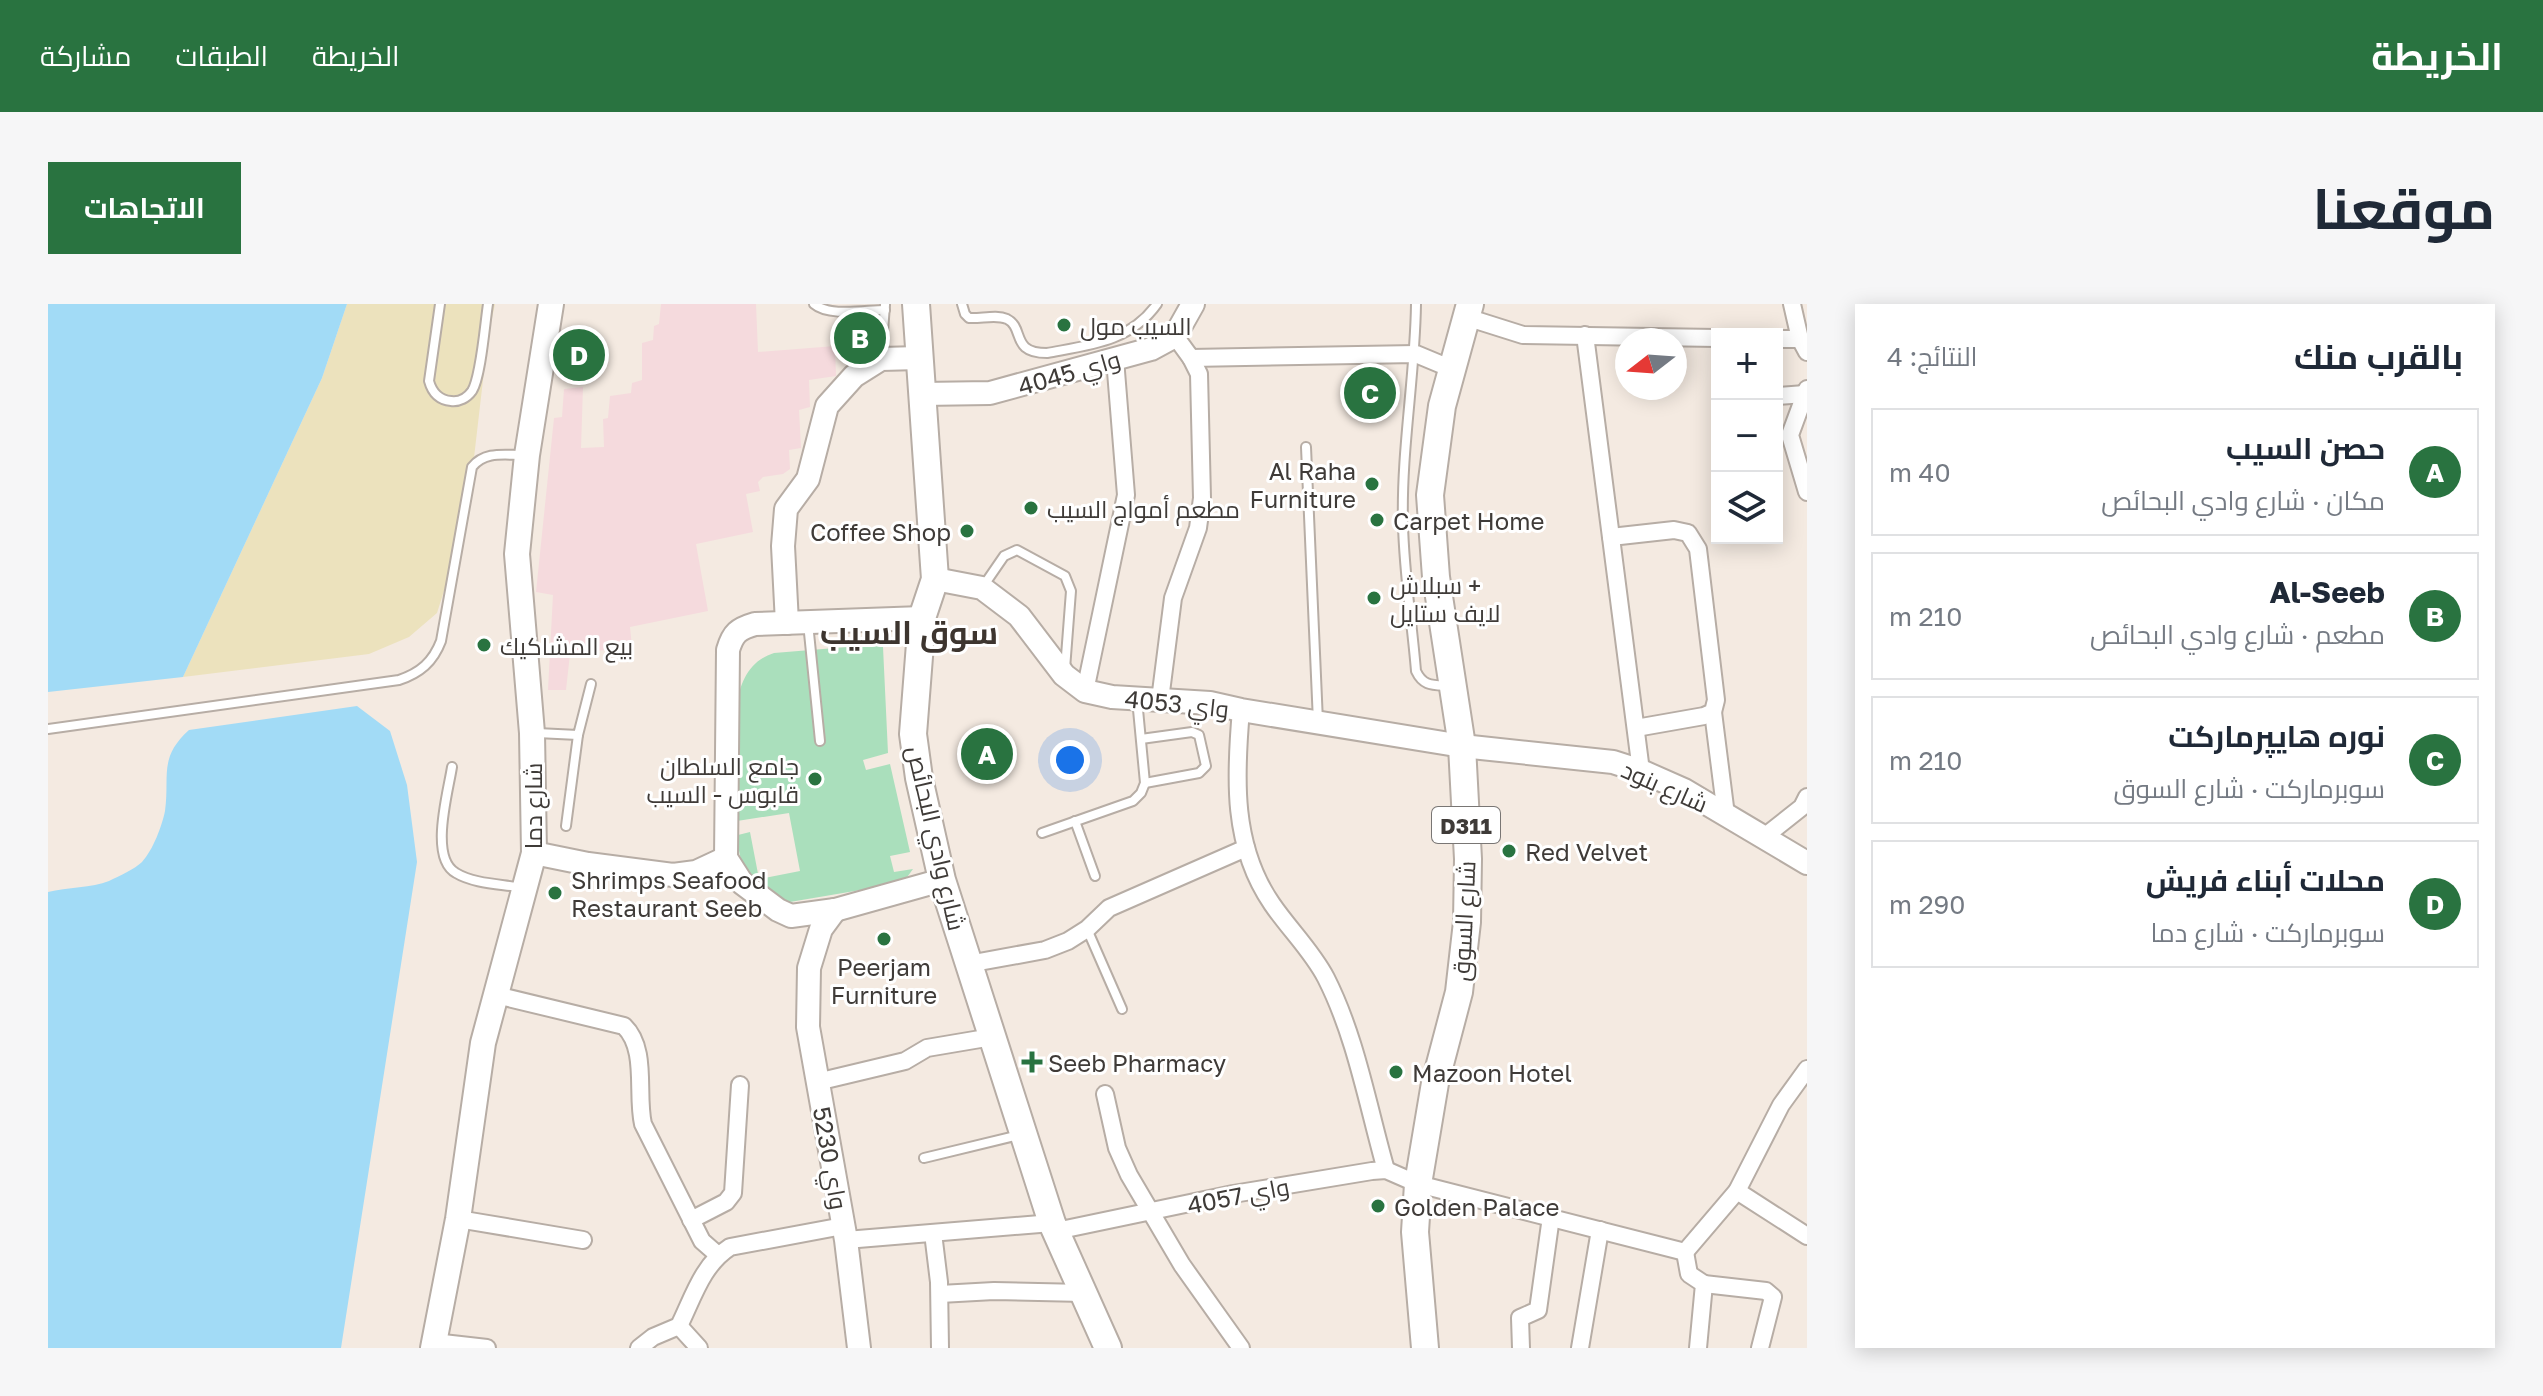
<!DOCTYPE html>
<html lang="ar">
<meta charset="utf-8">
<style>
:root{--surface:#fff;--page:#f6f6f7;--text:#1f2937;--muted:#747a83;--line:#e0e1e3;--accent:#297340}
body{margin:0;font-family:"Golos Text",Cairo,sans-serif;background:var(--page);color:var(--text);direction:rtl}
.controls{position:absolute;right:24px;top:24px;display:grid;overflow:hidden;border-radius:0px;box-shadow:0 4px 20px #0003}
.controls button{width:72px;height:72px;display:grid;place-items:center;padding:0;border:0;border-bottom:2px solid var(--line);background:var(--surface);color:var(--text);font:40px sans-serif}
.compass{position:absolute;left:1567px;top:24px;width:72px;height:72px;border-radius:50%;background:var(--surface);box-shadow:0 4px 20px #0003;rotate:253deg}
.you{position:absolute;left:1022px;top:456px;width:28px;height:28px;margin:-20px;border:6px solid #fff;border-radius:50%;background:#1a73e8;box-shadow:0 0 0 12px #1a73e833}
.badge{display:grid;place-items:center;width:52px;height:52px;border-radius:50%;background:var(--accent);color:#fff;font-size:26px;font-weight:700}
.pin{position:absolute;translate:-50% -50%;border:4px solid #fff;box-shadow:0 2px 8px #0006}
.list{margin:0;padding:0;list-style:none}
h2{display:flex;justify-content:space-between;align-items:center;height:104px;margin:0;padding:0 32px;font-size:34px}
h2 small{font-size:26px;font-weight:400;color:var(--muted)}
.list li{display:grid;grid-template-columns:52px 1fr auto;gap:24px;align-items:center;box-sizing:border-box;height:128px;margin:0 16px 16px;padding:0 16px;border:2px solid var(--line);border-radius:0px}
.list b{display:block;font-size:30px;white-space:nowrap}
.list p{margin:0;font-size:26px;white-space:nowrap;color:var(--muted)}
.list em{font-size:26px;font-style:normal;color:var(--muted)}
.icon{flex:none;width:44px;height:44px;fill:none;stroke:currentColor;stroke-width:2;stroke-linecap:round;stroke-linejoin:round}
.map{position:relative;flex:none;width:1759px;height:1044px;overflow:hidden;direction:ltr;border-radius:0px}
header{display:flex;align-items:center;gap:48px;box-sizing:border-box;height:112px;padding:0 40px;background:var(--accent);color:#fff}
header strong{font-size:38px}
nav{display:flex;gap:44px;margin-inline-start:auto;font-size:28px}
.intro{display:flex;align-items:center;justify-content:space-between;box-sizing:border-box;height:192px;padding:0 48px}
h1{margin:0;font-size:56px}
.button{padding:20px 36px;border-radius:0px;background:var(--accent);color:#fff;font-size:28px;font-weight:700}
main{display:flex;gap:48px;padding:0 48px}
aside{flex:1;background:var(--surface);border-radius:0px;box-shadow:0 4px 20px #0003}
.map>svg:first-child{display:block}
.commercial{fill:#f5dadd}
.green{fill:#aadfbc}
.sand{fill:#ece2bd}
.water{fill:#a2dbf6}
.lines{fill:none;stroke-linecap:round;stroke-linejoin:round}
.service-casing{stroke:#b7ada5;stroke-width:12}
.minor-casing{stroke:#b7ada5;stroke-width:20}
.tertiary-casing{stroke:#b7ada5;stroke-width:26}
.secondary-casing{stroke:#b7ada5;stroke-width:28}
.primary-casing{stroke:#b7ada5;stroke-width:30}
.service{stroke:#fff;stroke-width:8}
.minor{stroke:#fff;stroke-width:16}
.tertiary{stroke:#fff;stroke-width:22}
.secondary{stroke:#fff;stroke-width:24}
.primary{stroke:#fff;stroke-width:26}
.poi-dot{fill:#297340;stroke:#fff;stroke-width:3}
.labels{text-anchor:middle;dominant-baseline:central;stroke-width:6;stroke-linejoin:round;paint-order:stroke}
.shield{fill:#fff;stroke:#797674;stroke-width:2}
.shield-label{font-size:22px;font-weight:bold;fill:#3f3b38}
.poi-label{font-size:24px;fill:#3f3b38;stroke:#fff;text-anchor:start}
.street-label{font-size:24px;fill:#3f3b38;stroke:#fff}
.district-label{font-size:32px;font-weight:bold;fill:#3d352f;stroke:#fff}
</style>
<header>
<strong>الخريطة</strong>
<nav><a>الخريطة</a><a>الطبقات</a><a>مشاركة</a></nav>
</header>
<div class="intro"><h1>موقعنا</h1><a class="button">الاتجاهات</a></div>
<main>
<aside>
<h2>بالقرب منك<small>النتائج: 4</small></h2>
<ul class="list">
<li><span class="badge">A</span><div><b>حصن السيب</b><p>مكان · شارع وادي البحائص</p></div><em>40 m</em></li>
<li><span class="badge">B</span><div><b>Al-Seeb</b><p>مطعم · شارع وادي البحائص</p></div><em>210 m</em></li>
<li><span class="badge">C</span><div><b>نوره هايپرماركت</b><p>سوبرماركت · شارع السوق</p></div><em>210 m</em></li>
<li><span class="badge">D</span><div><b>محلات أبناء فريش</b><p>سوبرماركت · شارع دما</p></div><em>290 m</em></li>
</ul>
</aside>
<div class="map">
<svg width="1759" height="1044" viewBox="0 0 1759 1044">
<rect width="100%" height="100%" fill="#f4eae1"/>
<path class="commercial" d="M613,0h95l2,48 77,-6 1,30 -27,4 1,27 -11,3 2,38 -12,2 1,19 -7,5 -20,3 -5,5 2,9 -14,3 7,38 -57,12 12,67 -78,16 2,20 -62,7 -4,36h-18l5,-95 -17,-3 18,-174 8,-1 2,-28 19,-2 -2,61 23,-1 -1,-28 5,-1 2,-22 21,-3 1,-10 10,-3v-37l11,-3 1,-14 5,-2z"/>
<path class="green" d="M824,341l11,2 5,106 -25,7 3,10 24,-6 20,88 -20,4 4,16 19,-3 -8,11 -9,4 -112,19c-29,-23 -46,-27 -46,-68l12,-3 9,47 41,-8 -11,-58 -52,8 -1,-113c4,-26 13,-47 38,-55z"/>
<path class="sand" d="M299,0h148l-7,33 -21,181 -30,95 -28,24 -40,17 -186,23 139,-299z"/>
<g class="water">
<path d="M0,0h299l-25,74 -139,299 -135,15z"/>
<path d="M309,402l33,25 17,54 10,77 -76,486h-293v-456c19,-5 44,-4 61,-11 10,-5 26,-12 33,-19 11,-12 20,-36 23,-51 5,-35 -7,-53 24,-81z"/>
</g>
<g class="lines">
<defs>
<g id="service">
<path d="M392,0l-11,77c3,11 10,19 22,20 8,1 16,-3 21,-10 9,-14 13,-68 16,-87"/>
<path d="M766,0c15,13 51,6 71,6"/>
<path d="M914,0l3,10 4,4c12,1 27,-4 38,1 18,9 3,34 40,34 43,-8 83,-11 110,-49"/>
<path d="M1368,0c-1,74 -15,146 -13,220 1,49 9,98 13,147 7,15 16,14 32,15"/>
<path d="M833,55l4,-54"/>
<path d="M1258,143l12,275"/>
<path d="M934,284l22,-32 13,-6 48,26 6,15 -6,78"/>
<path d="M760,319l12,118"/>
<path d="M0,425l351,-49c21,-7 34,-18 42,-39l31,-174c13,-16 32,-12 50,-12"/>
<path d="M489,429l41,2 13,-51"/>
<path d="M1093,435l51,-7 7,3 7,31 -7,7 -54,10"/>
<path d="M404,463c-4,26 -23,91 4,106 18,11 46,11 67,15"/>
<path d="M1027,517l20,55"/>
<path d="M518,522l12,-91"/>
<path d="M994,529l91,-32 8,-8 4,-10 -8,-84"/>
<path d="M1039,625l35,80"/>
<path d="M876,854l95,-23"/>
</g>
<g id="minor">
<path d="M1744,0l8,35 7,13"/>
<path d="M1418,13l57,18 194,3"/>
<path d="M1537,31l56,436"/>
<path d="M1127,32l16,22 225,-4 36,15"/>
<path d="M1729,35h23"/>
<path d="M1759,85l-17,46 17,57"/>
<path d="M1729,92l28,-2"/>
<path d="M1563,233l63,-7 14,3 10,16 18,151 -3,12 -9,4 -68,12"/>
<path d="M1037,387l41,-196 -11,-136"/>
<path d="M1112,396l13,-102 25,-70 4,-30 -3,-124 -8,-16"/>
<path d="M1193,406c-6,68 -9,136 31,194 17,25 40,47 54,74 30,59 42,129 60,192"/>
<path d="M1665,408l13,103"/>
<path d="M1716,533l38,-30 5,-10"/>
<path d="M920,660l77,-14 23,-9 19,-12 22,-21 137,-60"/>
<path d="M448,691l128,31c24,23 12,68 19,98l59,117 16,14"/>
<path d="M769,778l88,-21 22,-13 65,-11"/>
<path d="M1057,790l12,54 12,27 53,90 59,83"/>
<path d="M1689,887l70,45"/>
<path d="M410,915l125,21"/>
<path d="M643,916l35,-18 7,-9 7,-108"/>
<path d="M1008,927l177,-37 139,-23 14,-1 32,14 267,68 52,-61 44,-86 26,-36"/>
<path d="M885,929l6,49 1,66"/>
<path d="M798,936l206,-17"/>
<path d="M1637,948l4,22 15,10 -6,64"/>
<path d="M1656,980l62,7 7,6 -13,51"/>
<path d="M892,990l54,-3 90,2"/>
<path d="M631,1022l20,22"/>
<path d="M386,1038l53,6"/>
<path d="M591,1044l14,-11 26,-11c14,-28 23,-61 51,-79l113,-21"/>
<path d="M1473,1044l-1,-30 18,-8 13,-93"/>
<path d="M1532,1044l20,-118"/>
</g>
<g id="tertiary">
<path d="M874,90l68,-1 161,-44 24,-13 18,-32"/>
<path d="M887,275l47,9 37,28 45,59 21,16 27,6 98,6 31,7 221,36 151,16 28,9 43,19 123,73"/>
<path d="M874,314l-167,6c-17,5 -22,9 -27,26l-2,208 16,25 36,27 13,6 44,-6 107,-30"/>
<path d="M739,319l-4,-77 3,-37 22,-30 19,-73 27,-30 27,-17 38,-1"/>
<path d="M486,549l54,11 85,11 23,-3 30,-14"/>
<path d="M787,606l-14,19 -12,39 -1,59 38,213 13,108"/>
</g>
<path id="secondary" d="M385,1044l25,-129 25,-176 51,-190 -2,-120 -15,-179 10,-99 24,-151"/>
<g id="primary">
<path d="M868,0l19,275 -13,39 -9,116 6,44 23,102 110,343 56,125"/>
<path d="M1377,1044l-10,-116 3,-48 17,-101 24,-91 8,-70 1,-63 -6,-113 -26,-169 -6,-82 12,-89 28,-102"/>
</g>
</defs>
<use href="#service" class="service-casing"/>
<use href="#minor" class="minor-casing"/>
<use href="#tertiary" class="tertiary-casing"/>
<use href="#secondary" class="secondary-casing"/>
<use href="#primary" class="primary-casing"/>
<use href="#service" class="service"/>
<use href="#minor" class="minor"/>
<use href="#tertiary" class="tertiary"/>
<use href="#secondary" class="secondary"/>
<use href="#primary" class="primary"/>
</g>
<g class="poi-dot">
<circle cx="1016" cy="21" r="8"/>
<circle cx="1324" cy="180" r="8"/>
<circle cx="983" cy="204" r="8"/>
<circle cx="1329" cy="216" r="8"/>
<circle cx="919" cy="227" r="8"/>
<circle cx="1326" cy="294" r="8"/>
<circle cx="436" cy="341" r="8"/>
<circle cx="767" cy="475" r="8"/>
<circle cx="1461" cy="547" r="8"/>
<circle cx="507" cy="589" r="8"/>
<circle cx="836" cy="635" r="8"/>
<path d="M980 746h8v8h8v8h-8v8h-8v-8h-8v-8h8z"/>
<circle cx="1348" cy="768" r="8"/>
<circle cx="1330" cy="902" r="8"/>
</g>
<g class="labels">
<rect class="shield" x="1384" y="503" width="68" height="36" rx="6"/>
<g class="shield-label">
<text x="1418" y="521">D311</text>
</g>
<g class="poi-label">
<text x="1032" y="21">السيب مول</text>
<text x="1308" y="166" text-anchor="end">Al Raha<tspan x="1308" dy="28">Furniture</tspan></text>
<text x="999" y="204">مطعم أمواج السيب</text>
<text x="1345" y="216">Carpet Home</text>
<text x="903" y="227" text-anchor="end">Coffee Shop</text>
<text x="1342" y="280">سبلاش +<tspan x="1342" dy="28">لايف ستايل</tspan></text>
<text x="452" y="341">بيع المشاكيك</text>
<text x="751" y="461" text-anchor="end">جامع السلطان<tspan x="751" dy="28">قابوس - السيب</tspan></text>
<text x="1477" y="547">Red Velvet</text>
<text x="523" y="575">Shrimps Seafood<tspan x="523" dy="28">Restaurant Seeb</tspan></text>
<text x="836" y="662" text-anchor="middle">Peerjam<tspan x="836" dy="28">Furniture</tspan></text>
<text x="1000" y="758">Seeb Pharmacy</text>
<text x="1364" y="768">Mazoon Hotel</text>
<text x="1346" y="902">Golden Palace</text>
</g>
<g class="street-label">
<text transform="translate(1021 68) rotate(-16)">واي 4045</text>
<text transform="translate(1129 399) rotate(6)">واي 4053</text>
<text transform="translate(1617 482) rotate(24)">شارع بنود</text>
<text transform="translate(484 502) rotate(-90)">شارع دما</text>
<text transform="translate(889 534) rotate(77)">شارع وادي البحائص</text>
<text transform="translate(1415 617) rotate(-87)">شارع السوق</text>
<text transform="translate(783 854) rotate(80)">واي 5230</text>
<text transform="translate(1190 891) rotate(-11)">واي 4057</text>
</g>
<g class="district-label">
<text x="861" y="328">سوق السيب</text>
</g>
</g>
</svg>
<div class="controls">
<button>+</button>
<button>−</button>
<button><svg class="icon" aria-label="layers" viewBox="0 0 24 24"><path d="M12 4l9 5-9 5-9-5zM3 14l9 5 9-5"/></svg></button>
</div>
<svg class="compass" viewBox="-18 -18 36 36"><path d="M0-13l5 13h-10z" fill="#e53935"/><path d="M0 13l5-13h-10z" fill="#747a83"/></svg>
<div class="you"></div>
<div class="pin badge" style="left:939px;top:450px">A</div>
<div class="pin badge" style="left:812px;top:34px">B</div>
<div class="pin badge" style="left:1322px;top:89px">C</div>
<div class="pin badge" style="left:531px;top:51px">D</div>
</div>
</main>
